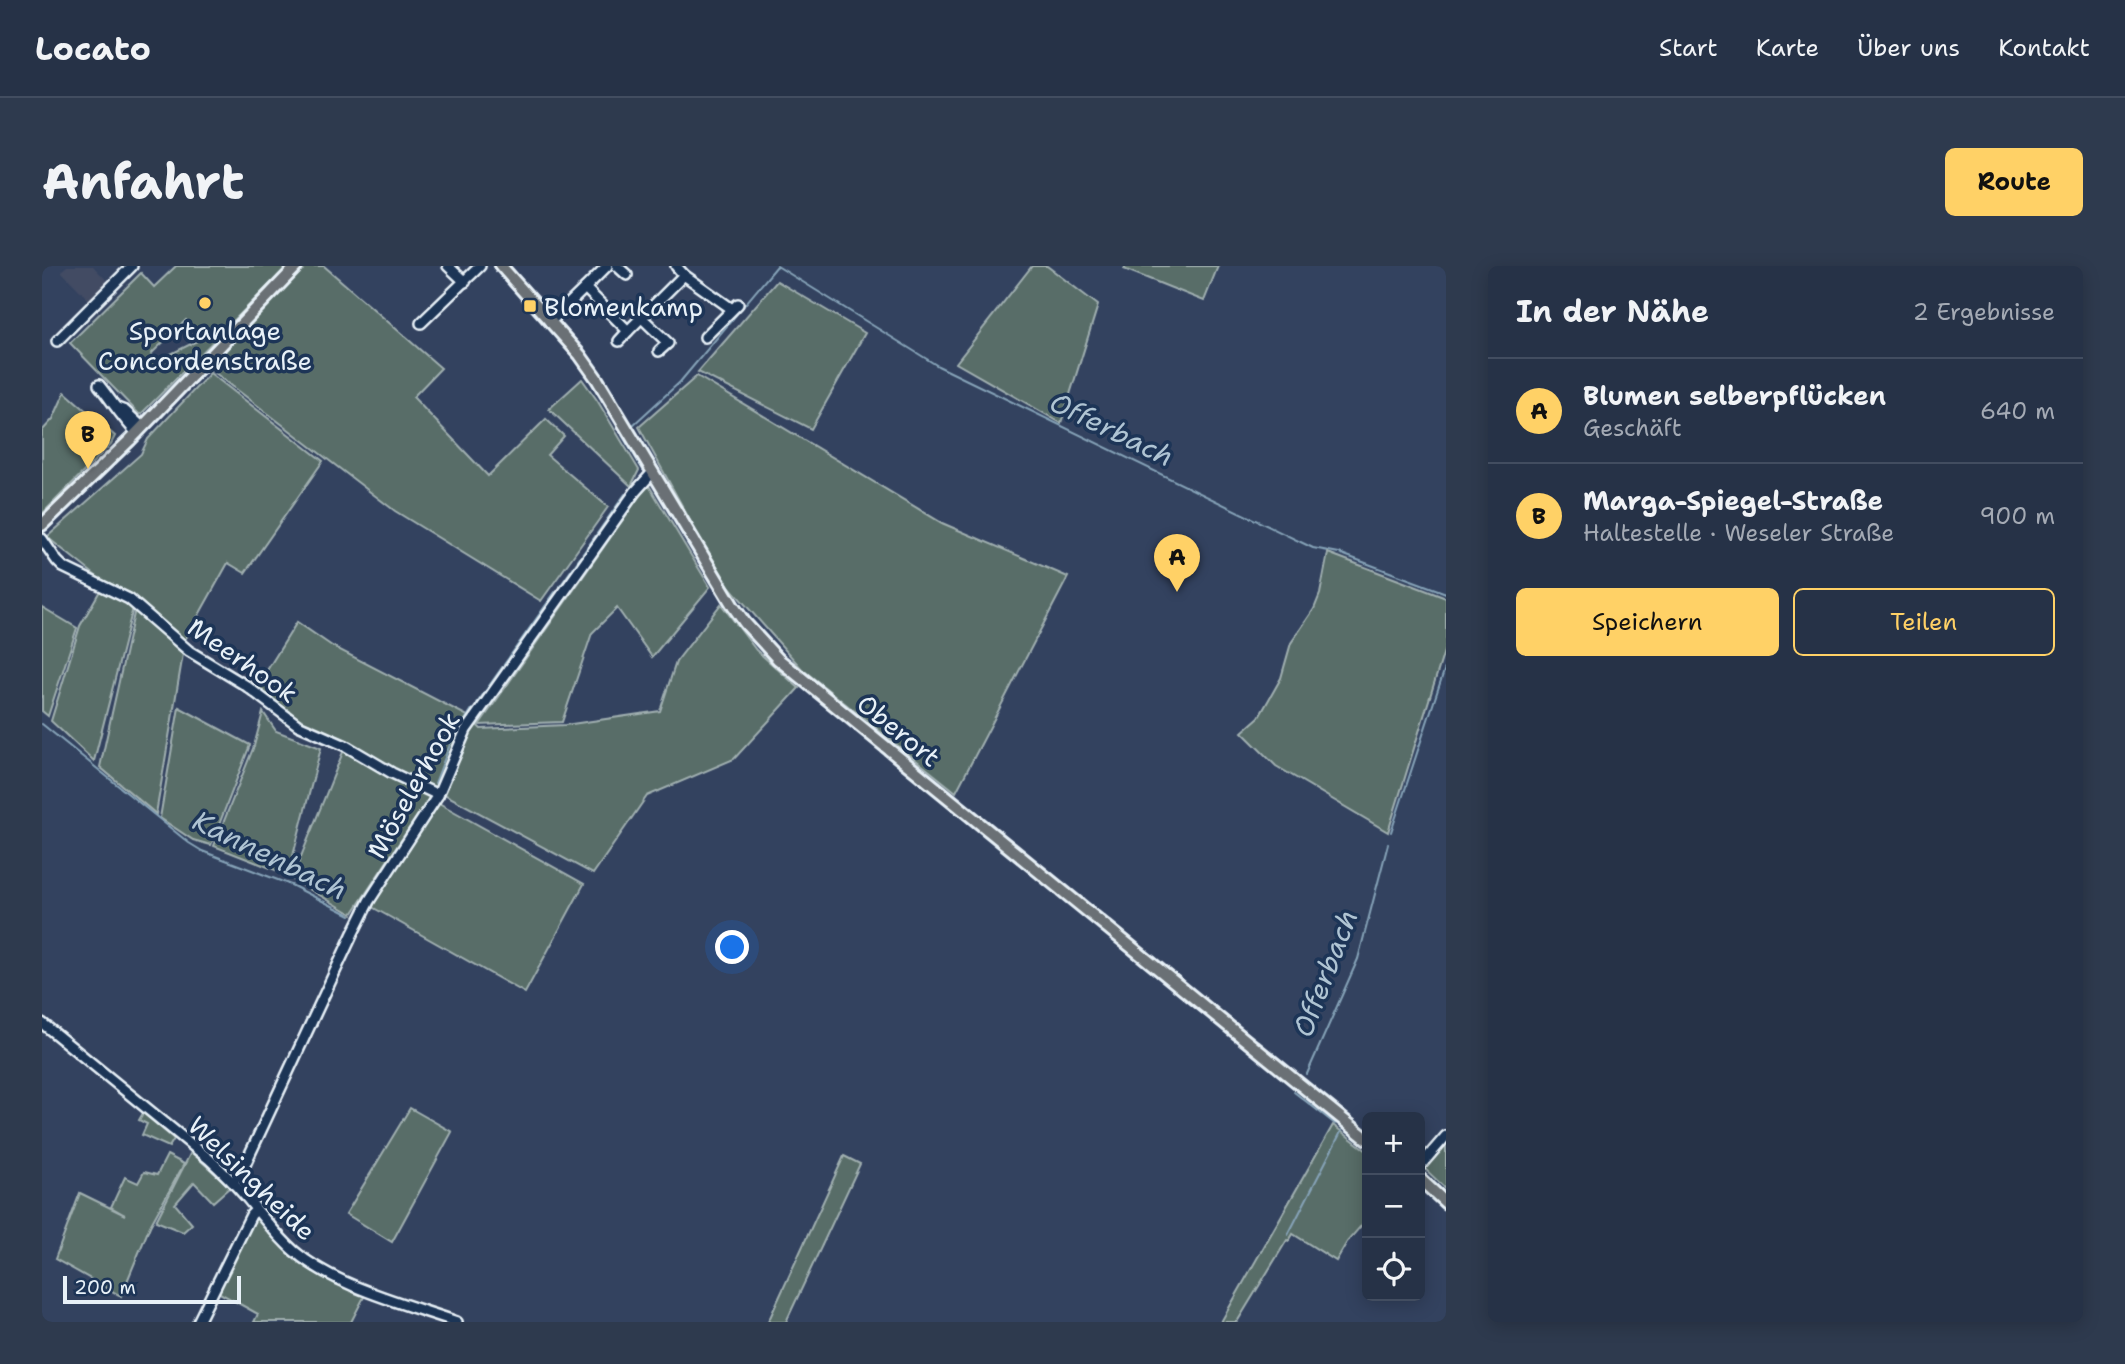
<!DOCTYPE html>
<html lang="de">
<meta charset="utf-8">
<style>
:root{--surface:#263247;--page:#2e3a4e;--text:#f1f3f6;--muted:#a4aab4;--line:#424d60;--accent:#ffd166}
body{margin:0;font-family:"Shantell Sans",sans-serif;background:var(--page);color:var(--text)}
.controls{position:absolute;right:21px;bottom:21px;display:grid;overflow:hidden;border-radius:10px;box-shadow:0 4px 18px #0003}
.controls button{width:63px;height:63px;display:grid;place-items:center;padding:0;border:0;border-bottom:2px solid var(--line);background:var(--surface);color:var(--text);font:35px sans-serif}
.scale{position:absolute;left:21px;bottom:18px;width:178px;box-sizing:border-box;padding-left:7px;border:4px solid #e8f1f8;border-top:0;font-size:19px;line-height:24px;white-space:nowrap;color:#e8f1f8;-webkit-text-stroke:5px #1d3557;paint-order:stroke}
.you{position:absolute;left:691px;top:682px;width:24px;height:24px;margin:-18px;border:5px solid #fff;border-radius:50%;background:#1a73e8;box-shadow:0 0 0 10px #1a73e833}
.badge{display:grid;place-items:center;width:46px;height:46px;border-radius:50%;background:var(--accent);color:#111;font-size:23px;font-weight:700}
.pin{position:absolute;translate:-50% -58px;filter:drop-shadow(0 2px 4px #0008)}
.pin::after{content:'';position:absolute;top:37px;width:24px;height:21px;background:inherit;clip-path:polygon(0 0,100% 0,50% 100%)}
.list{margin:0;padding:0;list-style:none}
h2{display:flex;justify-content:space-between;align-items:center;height:91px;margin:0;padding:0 28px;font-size:30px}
h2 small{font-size:23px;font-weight:400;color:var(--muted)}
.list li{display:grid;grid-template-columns:46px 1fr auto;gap:21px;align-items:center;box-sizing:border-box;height:105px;padding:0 28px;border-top:2px solid var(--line)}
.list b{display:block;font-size:26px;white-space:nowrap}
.list p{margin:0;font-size:23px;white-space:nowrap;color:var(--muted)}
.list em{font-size:23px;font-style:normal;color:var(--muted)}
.actions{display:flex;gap:14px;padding:21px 28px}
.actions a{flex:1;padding:16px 0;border:2px solid var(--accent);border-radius:10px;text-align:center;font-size:24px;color:var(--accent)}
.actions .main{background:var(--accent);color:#111}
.icon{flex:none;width:38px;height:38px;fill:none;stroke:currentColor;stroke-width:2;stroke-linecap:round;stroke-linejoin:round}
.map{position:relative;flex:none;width:1404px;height:1056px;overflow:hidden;border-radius:10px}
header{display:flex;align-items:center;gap:42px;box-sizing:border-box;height:98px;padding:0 35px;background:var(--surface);border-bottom:2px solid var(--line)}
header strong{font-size:33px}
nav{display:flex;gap:38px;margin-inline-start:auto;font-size:24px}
.intro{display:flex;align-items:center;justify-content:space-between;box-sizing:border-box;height:168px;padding:0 42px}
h1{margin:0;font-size:49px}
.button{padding:18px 32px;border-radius:10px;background:var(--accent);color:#111;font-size:24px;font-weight:700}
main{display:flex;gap:42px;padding:0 42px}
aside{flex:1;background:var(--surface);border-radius:10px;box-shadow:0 4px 18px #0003}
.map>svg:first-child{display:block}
.built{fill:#424b64}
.green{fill:#586d68;stroke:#a0afb0;stroke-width:2;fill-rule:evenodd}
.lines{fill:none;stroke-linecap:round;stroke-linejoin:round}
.stream{stroke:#86a3b8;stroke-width:2}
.minor-casing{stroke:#e8f1f8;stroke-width:14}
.major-casing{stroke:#e8f1f8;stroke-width:16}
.minor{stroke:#1d3557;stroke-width:9}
.major{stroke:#6a7074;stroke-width:10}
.poi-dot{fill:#ffd166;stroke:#1d3557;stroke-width:2.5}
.labels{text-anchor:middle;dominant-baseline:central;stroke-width:7;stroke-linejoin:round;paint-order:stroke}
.poi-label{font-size:26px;fill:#e8f1f8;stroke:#1d3557;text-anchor:start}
.street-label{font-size:26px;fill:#e8f1f8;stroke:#1d3557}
.water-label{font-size:28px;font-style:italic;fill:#afc4d3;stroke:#1d3557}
</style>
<header>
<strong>Locato</strong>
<nav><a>Start</a><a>Karte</a><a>Über uns</a><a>Kontakt</a></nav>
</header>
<div class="intro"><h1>Anfahrt</h1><a class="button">Route</a></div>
<main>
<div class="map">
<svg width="1404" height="1056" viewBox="0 0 1404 1056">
<rect width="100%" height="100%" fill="#33425f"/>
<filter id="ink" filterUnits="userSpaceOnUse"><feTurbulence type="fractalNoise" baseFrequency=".0143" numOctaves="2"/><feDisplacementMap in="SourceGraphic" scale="14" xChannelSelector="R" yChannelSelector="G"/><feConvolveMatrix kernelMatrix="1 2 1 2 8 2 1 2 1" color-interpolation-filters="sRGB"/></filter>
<g filter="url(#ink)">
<path class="built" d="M25,0h26l16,17 -19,18 -29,-30z"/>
<g class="green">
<path d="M134,0h112l-148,149 -70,-72 71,-70 13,14zM144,54l17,18 -46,23 -6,-7z"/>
<path d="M261,0h21l117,102 -28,29 75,79 58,-57 18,17 -17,19 61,52 -67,94 -146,-90 -189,-145z"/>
<path d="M990,0h15l51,39 -37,118 -105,-60z"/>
<path d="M1084,0h92l-14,35 -80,-32z"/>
<path d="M735,15l88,52 -54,96 -113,-57z"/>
<path d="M168,107l113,88 -78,112 -17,-10 -43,77 -55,-47 -29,-13 -54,-43 94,-83 7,-15z"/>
<path d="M655,110l245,147 126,54 -112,215 -154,-123 -81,-92 -82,-150z"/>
<path d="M540,113l15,21 42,70 -8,16 -82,-77z"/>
<path d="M23,126l50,44 -4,8 -69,70v-83l11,-12z"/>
<path d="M606,218l62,103 -58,70 -35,-49 -25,25 -30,89 -83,3z"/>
<path d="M1286,287l118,45v47l-58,187 -112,-66 -34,-34 17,-15 22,-39 10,-35 23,-34 6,-15z"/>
<path d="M59,323l32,19 -39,153 -43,-40 29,-95z"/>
<path d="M679,338l35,46 43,38 -65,71 -87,37 -54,78 -158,-85 -83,125 -60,-35 55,-137 -48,-22 -43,-32 41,-66 35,24 134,69 15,14 84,-4 95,-14 16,-49z"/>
<path d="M0,341l35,21 -29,88 -6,-5z"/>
<path d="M93,343l48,45 -27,160 -56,-47z"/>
<path d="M137,441l71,38 -39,100 -18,-5 -33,-22z"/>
<path d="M221,446l13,19 45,17 -33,127 -74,-29 40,-100z"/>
<path d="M395,536l147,82 -59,109 -153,-86z"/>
<path d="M368,842l42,24 -60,110 -46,-28z"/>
<path d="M101,847l31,26 -5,8 -27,-12 5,-11 -8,-4z"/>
<path d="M1291,859l34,26v68l-20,23 -11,19 -43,-27 -4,7 -2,-1 -50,82h-16z"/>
<path d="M1404,875v48l-22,-21z"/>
<path d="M149,886l39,35 -17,15 -19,-20 -19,22 17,20 -9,8 -27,-11z"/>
<path d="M125,889l17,9 -34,62 -29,70 -66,-37 25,-66 45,22 -14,-8 14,-30 13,6 6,-11 13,3z"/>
<path d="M802,890l16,8 -74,158h-18z"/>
<path d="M215,950l28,30 81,47 -15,29h-97l4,-8 -42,-23 37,-74z"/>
</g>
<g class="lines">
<g class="stream">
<path d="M591,159l47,-43 97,-116 161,100 375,182 26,5 107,40"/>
<path d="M580,169l21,35"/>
<path d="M518,320l65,-92"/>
<path d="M435,437l78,-111"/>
<path d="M0,458l147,119 13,8 89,34 59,30"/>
<path d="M393,517l16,-41 21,-33"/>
<path d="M1349,566l55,-167"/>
<path d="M1265,808l51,-115 30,-115"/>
<path d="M1252,826l41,32"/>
<path d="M1246,969l54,-105"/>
</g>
<defs>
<g id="minor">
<path d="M406,0l17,16"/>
<path d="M575,0l10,9"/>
<path d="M634,0l8,9 48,34"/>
<path d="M543,22l22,-22"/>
<path d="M600,52l26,25 -9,8"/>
<path d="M508,56l35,-34 43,43 56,-56"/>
<path d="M379,57l59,-57"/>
<path d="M663,71l33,-33"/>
<path d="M15,75l75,-75"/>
<path d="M577,75l9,-10"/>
<path d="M57,119c13,16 23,33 38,48"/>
<path d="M75,142l8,3 17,16"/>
<path d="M0,273l15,22 6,6 66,32 60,52 56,34 53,40 48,21 46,27 46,22"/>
<path d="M0,757l167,136c13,12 26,25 38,39 15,18 29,37 47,53 42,36 112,53 163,71"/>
<path d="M1378,900l26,-30"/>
<path d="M191,916l9,-11 111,-238 16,-32 69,-106 28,-65 169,-238 18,-20"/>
<path d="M156,1056l53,-107 5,-5"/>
</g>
<g id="major">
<path d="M459,0l79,89 17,24 136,227 12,17 33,36 589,480"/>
<path d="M0,259l88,-85 167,-174"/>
<path d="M1378,913l26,24"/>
</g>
</defs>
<use href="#minor" class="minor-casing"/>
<use href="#major" class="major-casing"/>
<use href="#minor" class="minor"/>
<use href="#major" class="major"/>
</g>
</g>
<g class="poi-dot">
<circle cx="163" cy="37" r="7"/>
<rect x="481" y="33" width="14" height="14" rx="3.5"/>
</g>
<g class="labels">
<g class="poi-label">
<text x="502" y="40">Blomenkamp</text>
<text x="163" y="64" text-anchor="middle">Sportanlage<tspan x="163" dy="30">Concordenstraße</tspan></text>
</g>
<g class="street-label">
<text transform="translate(201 394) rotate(35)">Meerhook</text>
<text transform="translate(857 464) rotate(39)">Oberort</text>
<text transform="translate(371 519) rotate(-61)">Möselerhook</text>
<text transform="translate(210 912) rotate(44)">Welsingheide</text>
</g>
<g class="water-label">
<text transform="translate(1070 163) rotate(26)">Offerbach</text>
<text transform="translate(228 589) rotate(26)">Kannenbach</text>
<text transform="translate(1283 707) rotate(-69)">Offerbach</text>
</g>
</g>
</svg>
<div class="controls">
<button>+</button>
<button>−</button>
<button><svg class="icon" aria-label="locate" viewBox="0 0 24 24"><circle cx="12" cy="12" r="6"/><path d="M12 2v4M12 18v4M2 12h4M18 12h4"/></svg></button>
</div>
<div class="scale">200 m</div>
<div class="you"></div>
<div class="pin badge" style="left:1135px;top:326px">A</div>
<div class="pin badge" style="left:46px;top:203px">B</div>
</div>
<aside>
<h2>In der Nähe<small>2 Ergebnisse</small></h2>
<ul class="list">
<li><span class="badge">A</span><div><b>Blumen selberpflücken</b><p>Geschäft</p></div><em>640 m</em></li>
<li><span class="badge">B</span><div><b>Marga-Spiegel-Straße</b><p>Haltestelle · Weseler Straße</p></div><em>900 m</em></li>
</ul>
<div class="actions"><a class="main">Speichern</a><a>Teilen</a></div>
</aside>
</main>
